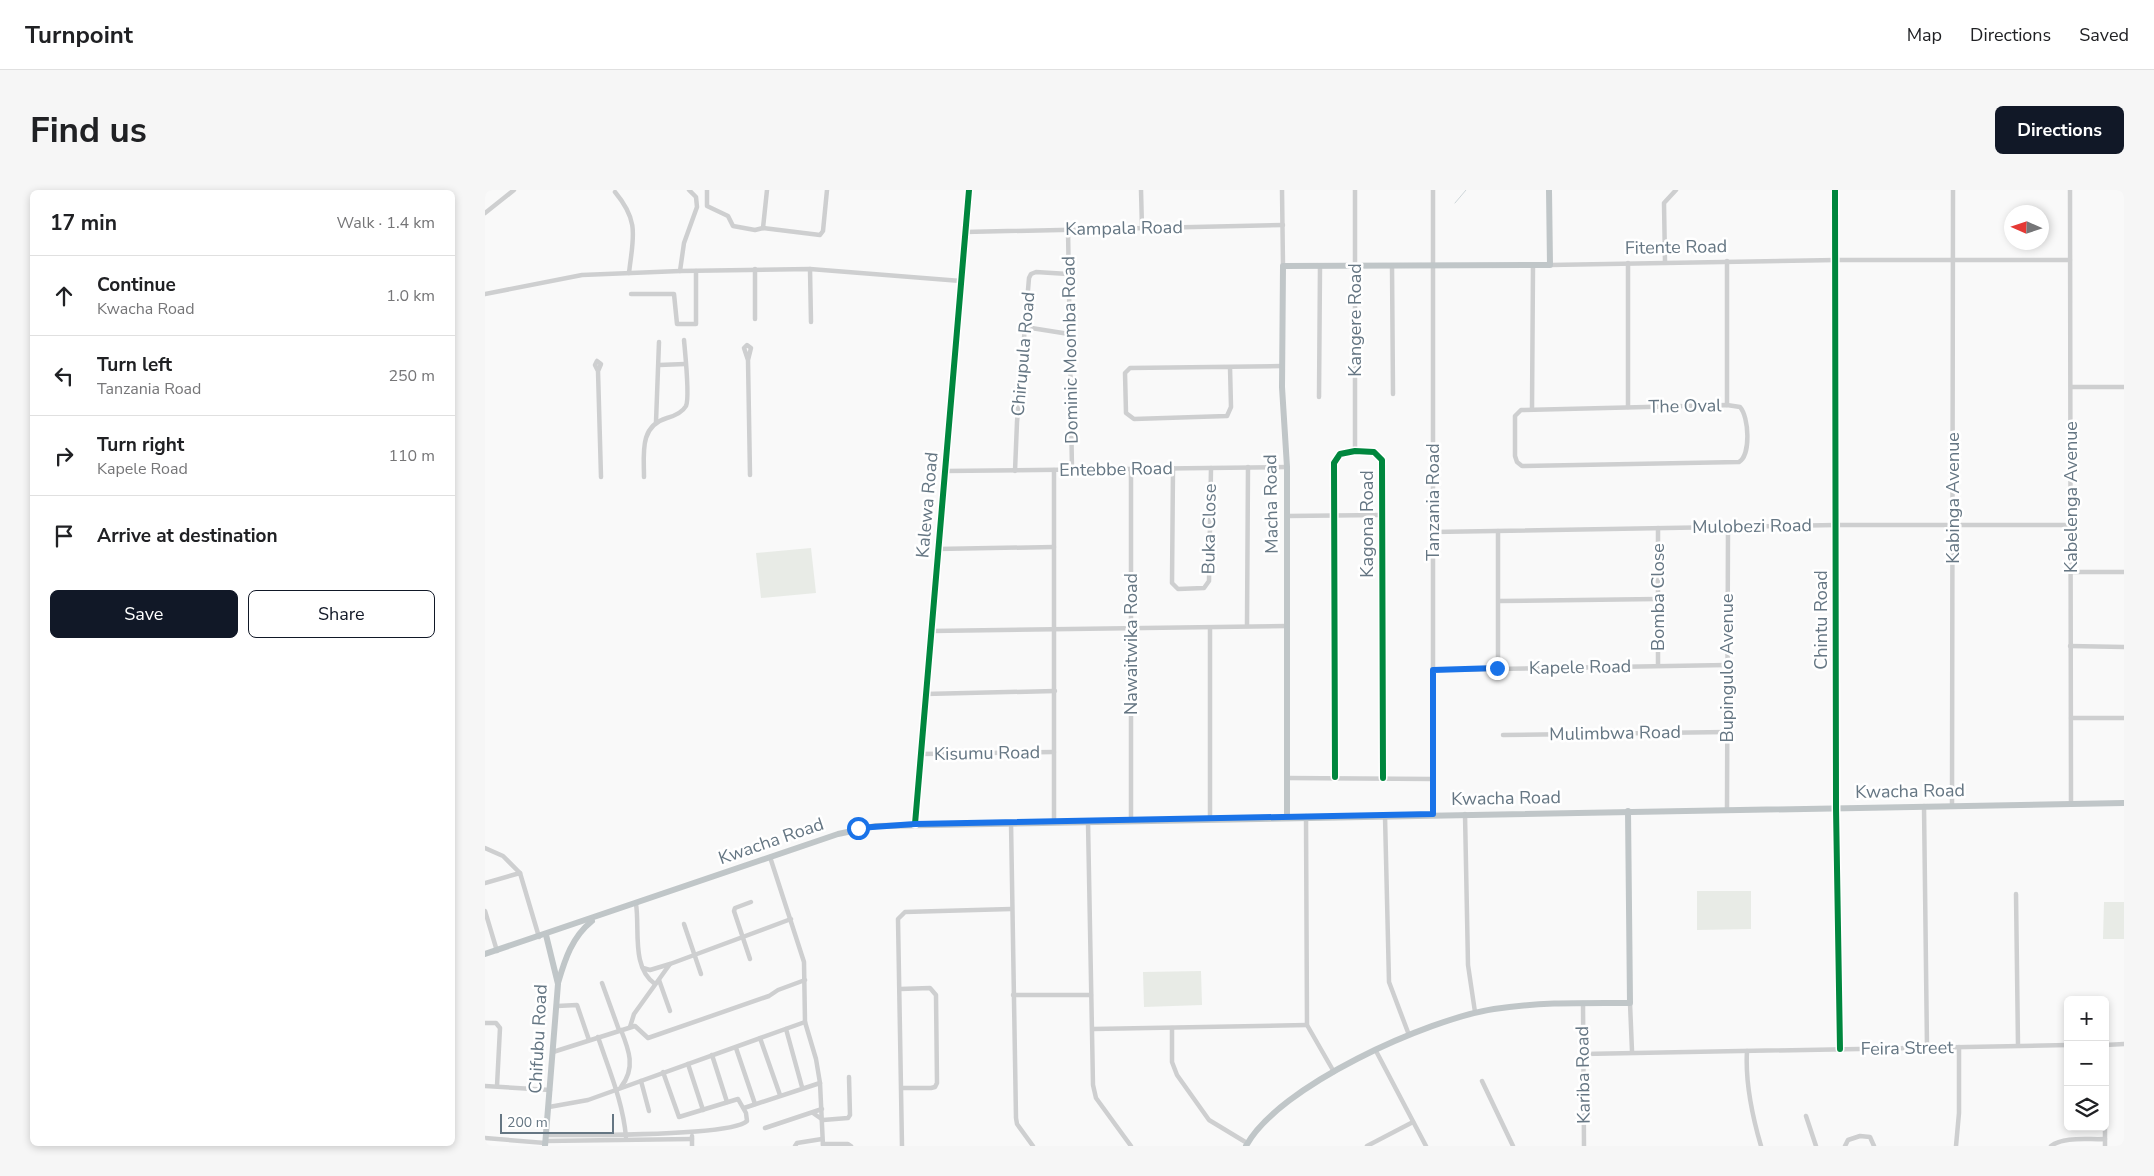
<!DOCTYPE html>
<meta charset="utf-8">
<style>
:root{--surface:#fff;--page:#f6f6f6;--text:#202124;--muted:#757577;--line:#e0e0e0;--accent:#111827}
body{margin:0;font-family:"Nunito Sans",sans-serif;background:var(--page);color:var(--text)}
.controls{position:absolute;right:15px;bottom:15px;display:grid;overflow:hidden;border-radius:8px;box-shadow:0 2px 8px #0003}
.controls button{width:45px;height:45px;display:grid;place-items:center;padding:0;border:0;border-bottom:1px solid var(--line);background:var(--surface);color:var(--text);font:25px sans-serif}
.compass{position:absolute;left:1519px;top:15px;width:45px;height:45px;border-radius:50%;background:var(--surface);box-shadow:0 2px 8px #0003;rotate:273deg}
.scale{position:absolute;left:15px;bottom:12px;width:114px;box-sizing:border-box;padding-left:5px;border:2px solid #657683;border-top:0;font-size:14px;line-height:18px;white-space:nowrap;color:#657683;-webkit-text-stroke:4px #fff;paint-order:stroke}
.stop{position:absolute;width:15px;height:15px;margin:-11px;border:4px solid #1a73e8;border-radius:50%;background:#fff}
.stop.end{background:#1a73e8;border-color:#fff;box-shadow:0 1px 5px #0008}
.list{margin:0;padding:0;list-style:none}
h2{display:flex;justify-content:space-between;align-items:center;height:65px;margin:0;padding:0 20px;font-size:21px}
h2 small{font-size:16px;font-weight:400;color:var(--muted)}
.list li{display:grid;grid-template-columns:32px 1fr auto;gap:15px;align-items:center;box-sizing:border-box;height:80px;padding:0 20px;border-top:1px solid var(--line)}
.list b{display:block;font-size:19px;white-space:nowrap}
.list p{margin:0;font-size:16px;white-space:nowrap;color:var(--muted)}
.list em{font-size:16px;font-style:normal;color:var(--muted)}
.actions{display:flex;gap:10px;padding:15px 20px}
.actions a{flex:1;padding:11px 0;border:1px solid var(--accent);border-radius:8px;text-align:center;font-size:18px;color:var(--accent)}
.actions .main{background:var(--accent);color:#fff}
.icon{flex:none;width:28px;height:28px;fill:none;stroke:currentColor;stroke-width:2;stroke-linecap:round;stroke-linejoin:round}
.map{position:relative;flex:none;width:1639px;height:956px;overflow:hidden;border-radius:8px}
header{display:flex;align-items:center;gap:30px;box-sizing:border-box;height:70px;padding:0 25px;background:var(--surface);border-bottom:1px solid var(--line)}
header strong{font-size:24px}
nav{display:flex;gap:28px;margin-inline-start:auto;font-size:18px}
.intro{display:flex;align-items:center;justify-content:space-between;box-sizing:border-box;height:120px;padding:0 30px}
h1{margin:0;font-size:35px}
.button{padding:12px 22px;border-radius:8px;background:var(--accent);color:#fff;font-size:18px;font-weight:700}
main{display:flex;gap:30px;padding:0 30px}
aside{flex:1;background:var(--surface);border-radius:8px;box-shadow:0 2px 8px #0003}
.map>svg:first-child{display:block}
.green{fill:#e8ebe6}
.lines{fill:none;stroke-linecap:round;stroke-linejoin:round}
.stream{stroke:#ced6d9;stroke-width:1}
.street{stroke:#cecfd0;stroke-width:4.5}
.secondary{stroke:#c0c6c8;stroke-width:6}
.cycleway-casing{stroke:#fff;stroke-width:9}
.cycleway{stroke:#00873e;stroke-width:6}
.route{stroke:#1a73e8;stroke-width:6}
.labels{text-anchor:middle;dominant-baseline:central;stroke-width:5;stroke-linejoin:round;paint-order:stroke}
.street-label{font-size:18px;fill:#657683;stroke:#fff}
</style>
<header>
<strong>Turnpoint</strong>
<nav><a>Map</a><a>Directions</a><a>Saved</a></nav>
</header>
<div class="intro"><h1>Find us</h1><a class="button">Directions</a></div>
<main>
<aside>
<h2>17 min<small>Walk · 1.4 km</small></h2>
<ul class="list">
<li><svg class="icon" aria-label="ahead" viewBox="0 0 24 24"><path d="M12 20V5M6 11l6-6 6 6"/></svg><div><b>Continue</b><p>Kwacha Road</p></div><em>1.0 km</em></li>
<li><svg class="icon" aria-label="left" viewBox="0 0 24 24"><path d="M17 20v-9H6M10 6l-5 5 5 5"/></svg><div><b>Turn left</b><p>Tanzania Road</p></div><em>250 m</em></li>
<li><svg class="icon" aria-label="right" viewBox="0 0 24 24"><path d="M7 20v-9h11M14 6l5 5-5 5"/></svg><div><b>Turn right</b><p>Kapele Road</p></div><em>110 m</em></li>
<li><svg class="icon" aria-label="arrive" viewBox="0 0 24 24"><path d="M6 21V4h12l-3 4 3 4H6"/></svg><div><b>Arrive at destination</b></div></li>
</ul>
<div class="actions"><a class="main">Save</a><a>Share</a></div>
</aside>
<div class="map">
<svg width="1639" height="956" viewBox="0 0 1639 956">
<rect width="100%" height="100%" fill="#f9f9f9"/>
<g class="green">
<path d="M326,358l5,45 -55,5 -5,-45z"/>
<path d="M1212,701h54v38l-54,1z"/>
<path d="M1619,712h20v37h-21z"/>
<path d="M716,781l1,34 -58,2 -1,-35z"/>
</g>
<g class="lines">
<path class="stream" d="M970,13l11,-13"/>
<g class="street">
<path d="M222,0v16l21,10 5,10 22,4 8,-2 57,7 3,-4 4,-41"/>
<path d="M656,0l1,38"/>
<path d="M797,0l1,76"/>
<path d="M870,0v261"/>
<path d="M1350,0l1,618 4,241"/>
<path d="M1585,0l1,613"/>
<path d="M130,2c25,30 18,45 14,81"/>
<path d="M0,23l29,-23"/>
<path d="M278,38l4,-38"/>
<path d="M583,39l4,241"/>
<path d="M480,42l318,-7"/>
<path d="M1180,72l-1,-59 12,-13"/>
<path d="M1065,75l286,-5h234"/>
<path d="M907,76l1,128"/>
<path d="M325,79l1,53"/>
<path d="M195,81l4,-28 13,-36 -1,-10 -7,-7"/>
<path d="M0,104l97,-19 98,-4 130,-2 151,12"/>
<path d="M146,104h43l3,30h19v-53"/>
<path d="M270,129v-50"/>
<path d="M540,137l44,7"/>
<path d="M263,170l3,-12 -4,-3 -3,3 4,12 2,115"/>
<path d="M174,175l26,-1"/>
<path d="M745,177l1,40 -4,9 -93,3 -8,-6 -1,-40 5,-5 152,-2"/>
<path d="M113,181l3,-7 -4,-3 -2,4 3,6 3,106"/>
<path d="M1586,197h53"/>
<path d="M834,207l1,-131"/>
<path d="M1242,215l13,2c9,10 11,48 -1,55l-217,4 -5,-4 -2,-6v-40l6,-6z"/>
<path d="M1242,215v-144"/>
<path d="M1143,217v-144"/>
<path d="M1047,218l1,-143"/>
<path d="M171,232l3,-80"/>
<path d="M688,278l-1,115 6,6 26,-1 5,-7 2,-113"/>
<path d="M569,280v351"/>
<path d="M460,281l342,-4"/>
<path d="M530,281l2,-49 12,-144 2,-4 5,-2 32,2"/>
<path d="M159,287c0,-23 -5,-51 23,-59 7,-2 15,-5 19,-12 4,-9 -1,-54 -2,-66"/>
<path d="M802,326l95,-1"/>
<path d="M948,342l403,-7h235"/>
<path d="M452,359l117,-2"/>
<path d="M1586,382h53"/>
<path d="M1014,411l158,-2"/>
<path d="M762,436l1,-159"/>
<path d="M446,441l356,-5"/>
<path d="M1585,456l54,1"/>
<path d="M1173,475v-137"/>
<path d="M1013,478v-137"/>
<path d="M948,480l294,-5"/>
<path d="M440,504l130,-3"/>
<path d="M1586,528h53"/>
<path d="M1018,545l224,-3"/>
<path d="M435,564l134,-2"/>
<path d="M850,587l-1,-314 6,-9 15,-3 19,1 8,8 1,318"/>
<path d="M802,588l145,1"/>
<path d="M1439,616l3,241"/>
<path d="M1467,616l1,-616"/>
<path d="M1242,619l1,-282"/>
<path d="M948,624v-624"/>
<path d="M980,624l3,151 7,47"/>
<path d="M821,626l1,209 27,47"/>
<path d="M900,626l4,166 20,53"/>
<path d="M725,628v-190"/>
<path d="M646,629v-350"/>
<path d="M526,632l5,296 1,6 16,22"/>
<path d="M603,632l5,263 3,13 35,48"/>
<path d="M430,634l54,-634"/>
<path d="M0,658l18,8 17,17"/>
<path d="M285,667l34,105 1,60 11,37 4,24 3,63"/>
<path d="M0,693l35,-10 19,64"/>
<path d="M1531,704l2,151"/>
<path d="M151,714c4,25 -5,63 19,80"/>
<path d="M0,721l12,40"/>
<path d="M199,734l17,50"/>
<path d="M265,769l-16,-48 1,-3 16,-6"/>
<path d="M158,778l7,2 20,-6"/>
<path d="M174,790l11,31"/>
<path d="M117,793l17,47"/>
<path d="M415,799l30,-1 6,7 1,88 -2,4 -4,1h-29"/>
<path d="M528,805h78"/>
<path d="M1098,813l1,143"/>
<path d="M1145,813l2,48"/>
<path d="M72,816l20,-1 12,35"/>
<path d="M0,833h11l4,5 -3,58"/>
<path d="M145,837l4,-13 36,-50 121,-45"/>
<path d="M687,838v34l5,13 32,45 38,23"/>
<path d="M301,839l16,58"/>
<path d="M608,839l214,-4"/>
<path d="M136,840c8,20 15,38 0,57"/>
<path d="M113,847c11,33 25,65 28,100"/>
<path d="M275,848l20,57"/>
<path d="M1620,855l19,-1"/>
<path d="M251,858l19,56"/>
<path d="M891,861l50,95"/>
<path d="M1262,861c-2,32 5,64 14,95"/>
<path d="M68,862l82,-26 13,12 121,-42 9,-6 27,-10"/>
<path d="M1098,864l485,-9"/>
<path d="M227,865l15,47"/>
<path d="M203,874l15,46"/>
<path d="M1620,879v77"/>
<path d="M156,891l8,30"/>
<path d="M997,891l31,65"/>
<path d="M0,896l65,4"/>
<path d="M64,917l39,-7 217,-78"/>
<path d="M259,918l76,-25"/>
<path d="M328,923l10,7 25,-2 2,-3 -1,-38"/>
<path d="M1321,926l10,30"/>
<path d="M280,938l57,-19"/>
<path d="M61,945c31,0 184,2 201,-14l-1,-8 -8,-14 -59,18 -16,-45"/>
<path d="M0,948l60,5"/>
<path d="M60,951l147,-2"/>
<path d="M338,954h25l3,2"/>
<path d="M207,956v-10"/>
<path d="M310,956l2,-3 25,-4"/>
<path d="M417,956l-4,-227 7,-7 106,-3"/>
<path d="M882,956l46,-24"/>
<path d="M1360,956l3,-6 12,-4 10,1 4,9"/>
<path d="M1471,956l3,-33v-66"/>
<path d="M1566,956c13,-10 38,-6 54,-7"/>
</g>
<g class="secondary">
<path d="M802,627v-350l-5,-80 1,-121 267,-1 -1,-75"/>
<path d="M0,764l353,-120 38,-8 1248,-23"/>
<path d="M73,793c7,-24 14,-46 34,-62"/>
<path d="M60,956l13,-162 -12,-49"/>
<path d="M761,956c32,-60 182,-127 248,-137 44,-7 91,-6 136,-6l-2,-192"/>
</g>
<defs>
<g id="cycleway">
<path d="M1350,0l1,618 4,241"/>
<path d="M850,587l-1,-314 6,-9 15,-3 19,1 8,8 1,318"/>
<path d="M430,634l54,-634"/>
</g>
</defs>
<use href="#cycleway" class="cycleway-casing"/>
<use href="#cycleway" class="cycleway"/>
</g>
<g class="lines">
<path class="route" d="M373,638l57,-4 518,-10v-144l64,-2"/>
</g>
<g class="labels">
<g class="street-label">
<text transform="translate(639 38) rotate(-1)">Kampala Road</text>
<text transform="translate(1191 57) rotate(-1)">Fitente Road</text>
<text transform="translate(870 130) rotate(-90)">Kangere Road</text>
<text transform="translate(585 160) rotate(-91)">Dominic Moomba Road</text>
<text transform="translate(538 164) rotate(-85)">Chirupula Road</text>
<text transform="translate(1200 216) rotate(-1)">The Oval</text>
<text transform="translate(631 279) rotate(-1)">Entebbe Road</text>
<text transform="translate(1586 307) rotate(-90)">Kabelenga Avenue</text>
<text transform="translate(1468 308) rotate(-90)">Kabinga Avenue</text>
<text transform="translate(948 312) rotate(-90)">Tanzania Road</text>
<text transform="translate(786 314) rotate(-91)">Macha Road</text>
<text transform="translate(442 315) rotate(-85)">Kalewa Road</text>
<text transform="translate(882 334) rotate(-90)">Kagona Road</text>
<text transform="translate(1267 336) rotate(-1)">Mulobezi Road</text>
<text transform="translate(724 339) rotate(-89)">Buka Close</text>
<text transform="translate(1173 407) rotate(-90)">Bomba Close</text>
<text transform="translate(1336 430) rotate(-90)">Chintu Road</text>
<text transform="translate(646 454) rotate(-90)">Nawaitwika Road</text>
<text transform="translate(1095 477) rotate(-1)">Kapele Road</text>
<text transform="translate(1242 478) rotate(-90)">Bupingulo Avenue</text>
<text transform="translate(1130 543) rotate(-1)">Mulimbwa Road</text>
<text transform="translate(502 563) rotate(-1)">Kisumu Road</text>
<text transform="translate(1425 601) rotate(-1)">Kwacha Road</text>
<text transform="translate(1021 608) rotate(-1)">Kwacha Road</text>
<text transform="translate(286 651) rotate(-19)">Kwacha Road</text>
<text transform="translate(53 849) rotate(-87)">Chifubu Road</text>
<text transform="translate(1422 858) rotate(-1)">Feira Street</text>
<text transform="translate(1098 885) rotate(-91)">Kariba Road</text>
</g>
</g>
</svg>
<div class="controls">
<button>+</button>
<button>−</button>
<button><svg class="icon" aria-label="layers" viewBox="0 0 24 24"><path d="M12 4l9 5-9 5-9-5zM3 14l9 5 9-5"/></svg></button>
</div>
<svg class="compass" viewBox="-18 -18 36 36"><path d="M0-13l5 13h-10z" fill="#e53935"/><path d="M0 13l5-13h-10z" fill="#757577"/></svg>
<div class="scale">200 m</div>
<div class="stop" style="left:373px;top:638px"></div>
<div class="stop end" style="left:1012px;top:478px"></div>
</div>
</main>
